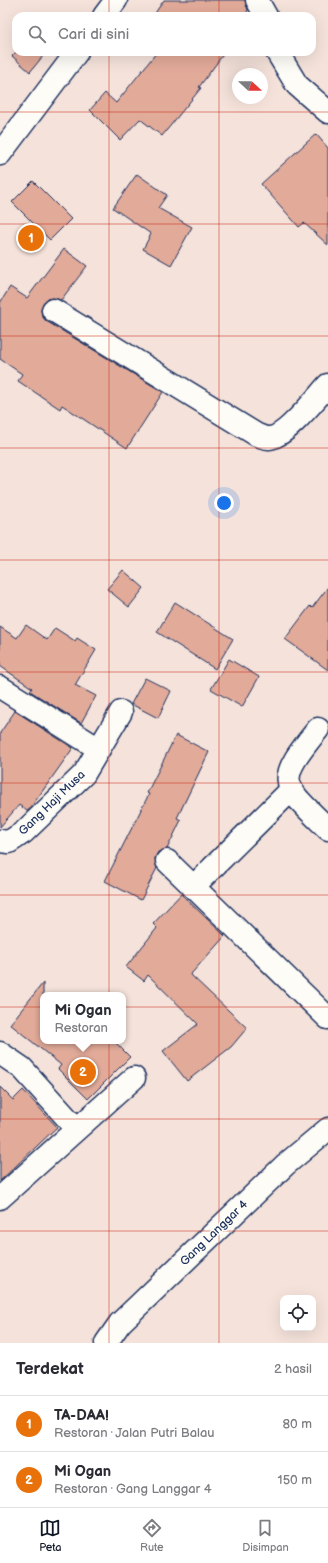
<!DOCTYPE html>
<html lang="id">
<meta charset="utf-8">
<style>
:root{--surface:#fff;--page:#f2f2f3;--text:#2b2b33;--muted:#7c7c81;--line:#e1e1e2;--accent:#111827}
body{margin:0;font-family:"Balsamiq Sans",sans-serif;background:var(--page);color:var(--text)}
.controls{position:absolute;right:12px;bottom:12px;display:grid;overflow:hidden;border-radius:8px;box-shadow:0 4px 16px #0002}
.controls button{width:36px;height:36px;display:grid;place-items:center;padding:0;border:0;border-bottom:1px solid var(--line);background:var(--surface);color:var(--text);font:20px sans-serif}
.compass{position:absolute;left:232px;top:68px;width:36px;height:36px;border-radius:50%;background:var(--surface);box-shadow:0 4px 16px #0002;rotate:111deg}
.you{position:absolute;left:224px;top:503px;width:14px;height:14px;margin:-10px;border:3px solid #fff;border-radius:50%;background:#1a73e8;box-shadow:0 0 0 6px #1a73e833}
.badge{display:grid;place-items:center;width:26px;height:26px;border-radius:50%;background:var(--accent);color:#fff;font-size:13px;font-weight:700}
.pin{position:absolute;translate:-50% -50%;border:2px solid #fff;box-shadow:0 1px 4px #0006}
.popup{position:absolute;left:40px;top:992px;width:86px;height:52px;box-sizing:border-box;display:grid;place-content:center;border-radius:8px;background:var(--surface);filter:drop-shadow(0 1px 3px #0005);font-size:13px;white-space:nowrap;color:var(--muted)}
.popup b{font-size:15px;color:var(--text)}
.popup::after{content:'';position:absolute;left:50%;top:100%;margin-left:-8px;border:8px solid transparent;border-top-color:var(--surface)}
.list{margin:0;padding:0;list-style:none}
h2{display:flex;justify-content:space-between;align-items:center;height:52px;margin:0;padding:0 16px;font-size:17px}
h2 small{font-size:13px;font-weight:400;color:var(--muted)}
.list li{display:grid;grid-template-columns:26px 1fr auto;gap:12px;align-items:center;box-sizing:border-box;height:56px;padding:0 16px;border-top:1px solid var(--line)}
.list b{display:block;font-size:15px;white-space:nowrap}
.list p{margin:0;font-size:13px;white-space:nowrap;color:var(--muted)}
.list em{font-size:13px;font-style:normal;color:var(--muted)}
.icon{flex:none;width:22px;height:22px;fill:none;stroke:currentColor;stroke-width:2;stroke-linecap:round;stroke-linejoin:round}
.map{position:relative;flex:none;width:328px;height:1343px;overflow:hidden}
.search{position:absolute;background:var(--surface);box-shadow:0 4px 16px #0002;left:12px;right:12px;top:12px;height:44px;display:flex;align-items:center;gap:10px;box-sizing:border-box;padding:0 14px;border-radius:12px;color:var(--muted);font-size:15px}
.sheet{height:164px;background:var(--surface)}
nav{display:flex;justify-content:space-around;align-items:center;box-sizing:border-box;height:56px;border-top:1px solid var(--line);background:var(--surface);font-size:11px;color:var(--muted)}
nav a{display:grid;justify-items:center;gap:2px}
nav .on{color:var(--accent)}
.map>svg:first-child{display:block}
.building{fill:#e2aa99;stroke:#1b2f5e}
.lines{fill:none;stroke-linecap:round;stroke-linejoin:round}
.minor-casing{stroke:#1b2f5e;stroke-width:25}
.secondary-casing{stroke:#1b2f5e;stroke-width:25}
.minor{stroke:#fdfcf7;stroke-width:22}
.secondary{stroke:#fdfcf7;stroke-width:22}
.grid{fill:none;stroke:#c8321e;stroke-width:1;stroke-opacity:0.55}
.labels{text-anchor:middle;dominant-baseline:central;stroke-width:3;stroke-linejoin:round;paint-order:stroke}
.street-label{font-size:12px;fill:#1b2f5e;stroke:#fdfcf7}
</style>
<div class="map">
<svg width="328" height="1343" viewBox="0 0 328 1343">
<rect width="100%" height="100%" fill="#f5e3db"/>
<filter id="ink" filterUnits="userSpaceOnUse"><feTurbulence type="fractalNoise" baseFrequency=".025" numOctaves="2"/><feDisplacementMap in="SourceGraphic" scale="8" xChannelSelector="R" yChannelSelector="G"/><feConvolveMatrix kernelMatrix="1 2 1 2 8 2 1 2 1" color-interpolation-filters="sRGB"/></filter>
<g filter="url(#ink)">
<g class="building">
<path d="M164,0h81l3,10 -3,6h-92z"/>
<path d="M16,52h23l4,4 -13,16 -18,-16z"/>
<path d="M157,52h68l-26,35 2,1 -39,48 -22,-17 -20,21 -30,-30 15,-17 11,10z"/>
<path d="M316,134l12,14v97l-24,-22 -5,4 -38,-43z"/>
<path d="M137,174l30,21 -9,13 34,19 -21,38 -28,-16 8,-15 -38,-26z"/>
<path d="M33,181l38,38 -21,21 -38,-38z"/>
<path d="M64,249l23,17 -26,34 -8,-2 -6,1 -4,4 -2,7 1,6 4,5 117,71 -36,56 -65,-43 -2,4 -42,-28 4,-7 -22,-15v-56l10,-16 17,11z"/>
<path d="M123,570l21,18 -15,19 -22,-18z"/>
<path d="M328,587v83l-43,-31 25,-33 2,2z"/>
<path d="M175,602l58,37 -18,30 -58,-37z"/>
<path d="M26,625l21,15 8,-12 20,13 2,-3 19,12 -21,35 21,11 -15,27 -51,-32 2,-3 -32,-22v-39l17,11z"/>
<path d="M229,659l30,18 -17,30 -31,-18z"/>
<path d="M145,678l26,13 -13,27 -27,-14z"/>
<path d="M15,711l58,37 -44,62 -2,1 -8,-6 -19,22v-94z"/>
<path d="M176,735l33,17 -32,66 4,2 -14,29 -9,3 -3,6 2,10 -16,32 -36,-19 44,-87 -2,-1z"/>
<path d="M181,894l44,42 -34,38 1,2 55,52 -16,19 -44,34 -24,-30 35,-27 -50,-49 -4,6 -18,-14 31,-39 -4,-4z"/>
<path d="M43,983v58h71l16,16 -42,42 -30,-30 3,-4 -51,-41z"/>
<path d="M0,1087l13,13 10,-10 34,37 -57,54z"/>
</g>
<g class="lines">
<defs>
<g id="minor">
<path d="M257,0l9,16"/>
<path d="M277,52l20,33 31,27"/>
<path d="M53,310l204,125c4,1 9,4 12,3 17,-1 47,-40 59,-53"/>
<path d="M0,687l99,62"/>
<path d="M318,729c-44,54 -37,54 10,100"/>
<path d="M0,841l9,1 15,-10 60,-58 37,-62"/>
<path d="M167,861l161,157"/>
<path d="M193,887l98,-97"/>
<path d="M0,1053l22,15 54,60"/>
<path d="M0,1198l134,-120"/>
<path d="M106,1343l14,-20 165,-158 43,-36"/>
</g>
<g id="secondary">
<path d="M104,16l12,-16"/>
<path d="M0,154l77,-102"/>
</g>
</defs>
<use href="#minor" class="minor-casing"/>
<use href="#secondary" class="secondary-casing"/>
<use href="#minor" class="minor"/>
<use href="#secondary" class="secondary"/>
</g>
</g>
<path class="grid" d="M109,0v16M219,0v16M109,52v1291M219,52v1291M0,112h328M0,224h328M0,336h328M0,448h328M0,560h328M0,672h328M0,783h328M0,895h328M0,1007h328M0,1119h328M0,1231h328"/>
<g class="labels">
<g class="street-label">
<text transform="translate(52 803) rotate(-44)">Gang Haji Musa</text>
<text transform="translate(214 1233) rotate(-44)">Gang Langgar 4</text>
</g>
</g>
</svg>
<div class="controls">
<button><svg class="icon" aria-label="locate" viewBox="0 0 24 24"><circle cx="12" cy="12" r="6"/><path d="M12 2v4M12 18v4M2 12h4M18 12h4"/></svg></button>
</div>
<svg class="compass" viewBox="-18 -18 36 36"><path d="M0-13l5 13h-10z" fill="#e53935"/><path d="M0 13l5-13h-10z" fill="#7c7c81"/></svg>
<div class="you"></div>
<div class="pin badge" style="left:31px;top:238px;background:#e8710a">1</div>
<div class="pin badge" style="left:83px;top:1072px;background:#e8710a">2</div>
<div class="popup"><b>Mi Ogan</b>Restoran</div>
<div class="search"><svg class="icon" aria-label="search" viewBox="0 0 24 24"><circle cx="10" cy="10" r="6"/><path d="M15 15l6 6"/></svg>Cari di sini</div>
</div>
<section class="sheet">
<h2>Terdekat<small>2 hasil</small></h2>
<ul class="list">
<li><span class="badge" style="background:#e8710a">1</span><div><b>TA-DAA!</b><p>Restoran · Jalan Putri Balau</p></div><em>80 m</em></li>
<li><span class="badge" style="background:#e8710a">2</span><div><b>Mi Ogan</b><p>Restoran · Gang Langgar 4</p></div><em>150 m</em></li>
</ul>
</section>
<nav>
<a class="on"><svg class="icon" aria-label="map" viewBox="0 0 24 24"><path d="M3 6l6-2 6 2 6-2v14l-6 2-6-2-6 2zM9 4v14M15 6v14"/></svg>Peta</a>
<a><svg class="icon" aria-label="directions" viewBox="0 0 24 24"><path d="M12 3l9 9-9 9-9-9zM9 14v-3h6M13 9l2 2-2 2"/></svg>Rute</a>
<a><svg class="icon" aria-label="saved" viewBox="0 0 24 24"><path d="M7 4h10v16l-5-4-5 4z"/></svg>Disimpan</a>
</nav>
